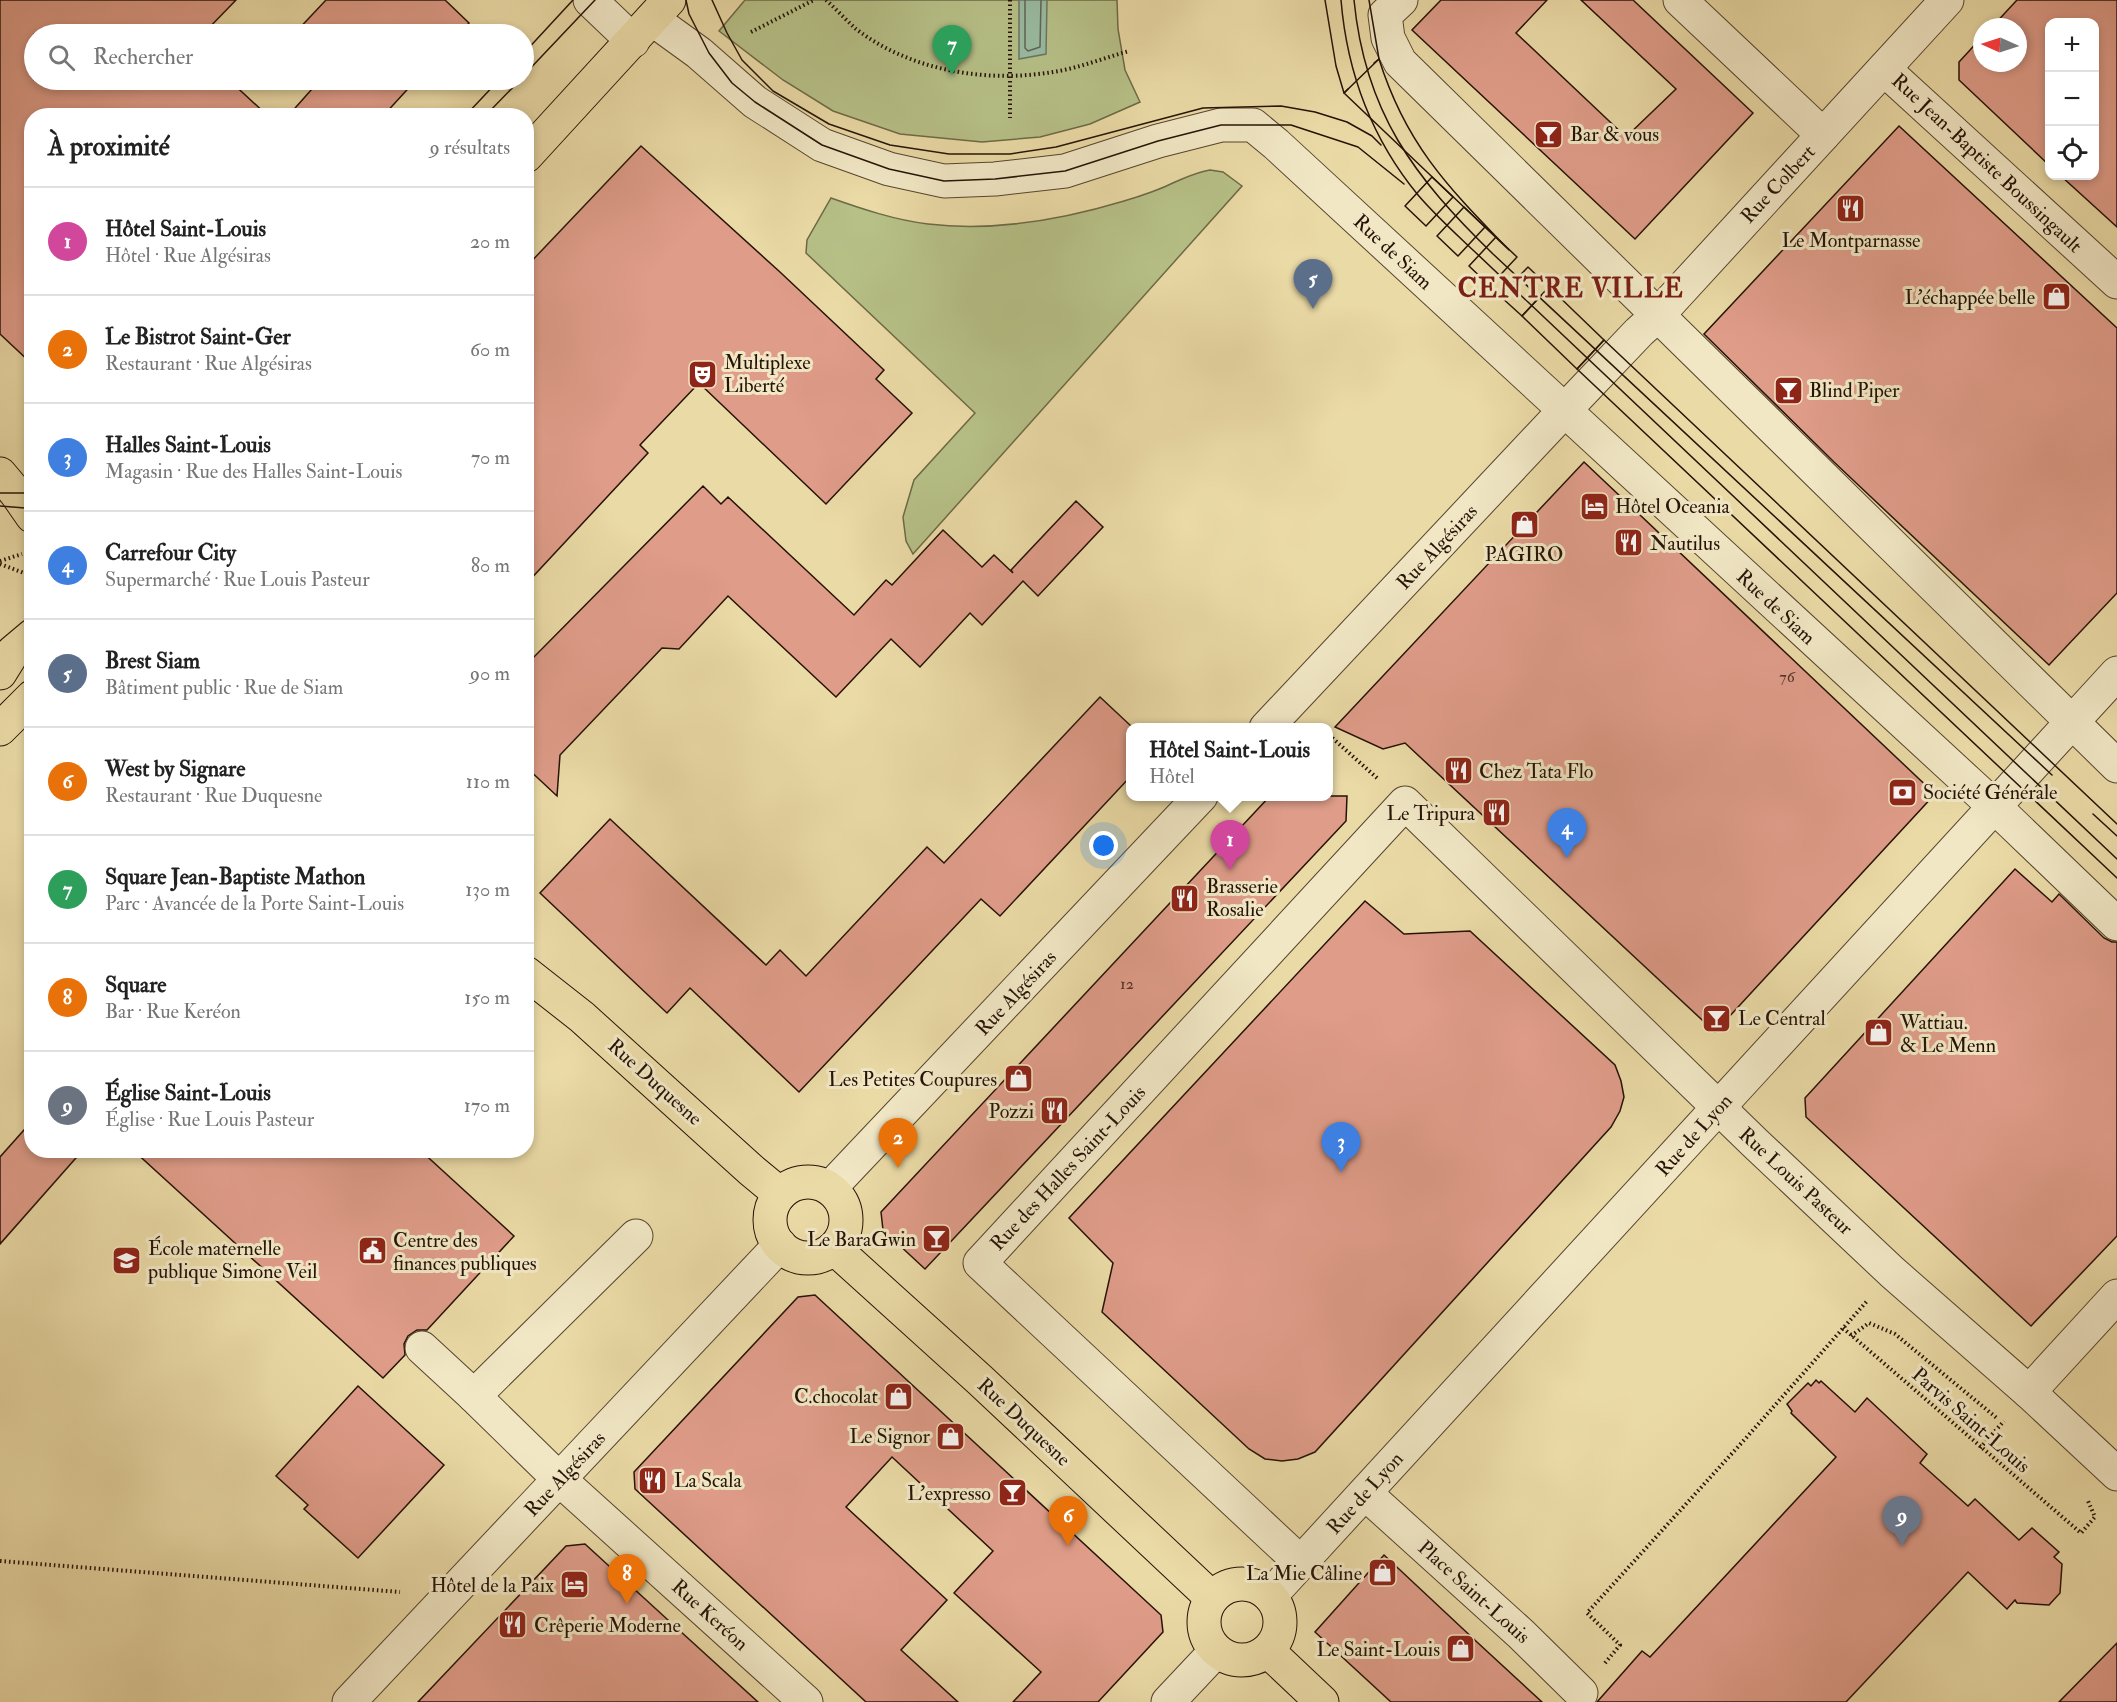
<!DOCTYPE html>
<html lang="fr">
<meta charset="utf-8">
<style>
:root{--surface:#fff;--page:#f2f2f2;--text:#222;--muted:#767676;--line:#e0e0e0;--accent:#b45309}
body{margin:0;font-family:"IM FELL Double Pica",serif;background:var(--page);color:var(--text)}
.controls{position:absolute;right:18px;top:18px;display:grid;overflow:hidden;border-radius:12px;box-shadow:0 3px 9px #0003}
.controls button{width:54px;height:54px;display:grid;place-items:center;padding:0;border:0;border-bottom:2px solid var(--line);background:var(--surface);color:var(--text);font:30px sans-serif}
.compass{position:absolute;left:1973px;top:18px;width:54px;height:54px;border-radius:50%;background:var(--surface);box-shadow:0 3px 9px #0003;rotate:273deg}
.you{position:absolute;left:1104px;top:846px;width:21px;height:21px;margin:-15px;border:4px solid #fff;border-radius:50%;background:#1a73e8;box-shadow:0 0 0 9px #1a73e833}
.badge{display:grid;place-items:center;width:39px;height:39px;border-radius:50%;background:var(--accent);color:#fff;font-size:20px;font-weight:700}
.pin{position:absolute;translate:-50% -50px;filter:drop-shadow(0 2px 3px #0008)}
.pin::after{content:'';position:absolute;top:32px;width:21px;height:18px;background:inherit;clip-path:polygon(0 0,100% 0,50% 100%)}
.popup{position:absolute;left:1126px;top:723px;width:207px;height:78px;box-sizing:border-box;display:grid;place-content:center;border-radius:12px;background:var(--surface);filter:drop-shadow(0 2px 4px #0005);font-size:20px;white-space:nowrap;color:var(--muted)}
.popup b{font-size:22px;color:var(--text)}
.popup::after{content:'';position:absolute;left:50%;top:100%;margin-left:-12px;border:12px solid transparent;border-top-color:var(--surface)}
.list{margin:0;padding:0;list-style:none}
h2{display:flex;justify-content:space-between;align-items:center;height:78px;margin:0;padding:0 24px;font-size:26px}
h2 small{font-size:20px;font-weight:400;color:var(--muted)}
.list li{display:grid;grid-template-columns:39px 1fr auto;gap:18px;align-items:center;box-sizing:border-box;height:108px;padding:0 24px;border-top:2px solid var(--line)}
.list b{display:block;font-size:22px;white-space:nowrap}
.list p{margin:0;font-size:20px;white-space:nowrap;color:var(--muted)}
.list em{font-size:20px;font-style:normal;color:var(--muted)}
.icon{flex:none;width:33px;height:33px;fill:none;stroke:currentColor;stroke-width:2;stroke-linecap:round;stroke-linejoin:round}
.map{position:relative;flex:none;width:2117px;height:1702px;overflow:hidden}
.search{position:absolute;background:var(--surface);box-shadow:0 3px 9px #0003;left:24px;top:24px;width:510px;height:66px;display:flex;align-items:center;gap:15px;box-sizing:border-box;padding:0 21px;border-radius:33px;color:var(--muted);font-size:22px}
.panel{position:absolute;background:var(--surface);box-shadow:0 3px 9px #0003;left:24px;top:108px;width:510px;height:1050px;border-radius:24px}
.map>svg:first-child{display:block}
.green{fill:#b6c087;stroke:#6e6946;stroke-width:1.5}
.water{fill:#99bba2;stroke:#6b7764;stroke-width:1.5}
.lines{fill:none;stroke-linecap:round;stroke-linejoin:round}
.shore{stroke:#5f6654;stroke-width:1.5}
.building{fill:#df9c89;stroke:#251206;stroke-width:1.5}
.minor-casing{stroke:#56442e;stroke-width:35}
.major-casing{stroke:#251206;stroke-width:35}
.path{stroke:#251206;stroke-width:4;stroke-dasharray:1.5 3;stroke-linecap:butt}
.minor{stroke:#f1e7c5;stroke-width:33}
.major{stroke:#eadaa6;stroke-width:33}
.tram{stroke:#251206;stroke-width:1.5}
.labels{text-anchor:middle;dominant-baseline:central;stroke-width:6;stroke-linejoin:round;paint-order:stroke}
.number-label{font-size:16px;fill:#543427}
.poi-label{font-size:20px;fill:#251206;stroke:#f1e7c5;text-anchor:start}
.street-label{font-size:20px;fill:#251206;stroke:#f1e7c5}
.district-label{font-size:26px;font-weight:bold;letter-spacing:1.5px;fill:#7a1f14;stroke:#f1e7c5}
</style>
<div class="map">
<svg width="2117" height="1702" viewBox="0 0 2117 1702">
<rect width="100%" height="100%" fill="#eadaa6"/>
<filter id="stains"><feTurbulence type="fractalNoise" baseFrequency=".00333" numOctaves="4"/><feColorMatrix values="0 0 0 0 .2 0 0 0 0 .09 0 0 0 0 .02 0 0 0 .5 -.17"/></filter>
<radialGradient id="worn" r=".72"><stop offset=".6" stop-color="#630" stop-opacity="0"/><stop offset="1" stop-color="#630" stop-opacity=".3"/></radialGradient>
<g class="green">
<path d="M745,0h372l1,29 7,41 15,32 -50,22 -50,13 -58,5 -82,-8 -67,-23 -50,-31 -64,-49z"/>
<path d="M1210,170l13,2 19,14 -329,368 -7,-13 -3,-24 11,-37 61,-67 -169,-160 1,-13 24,-42c31,11 64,22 97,26 66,8 133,-4 196,-23 17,-5 35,-11 51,-19 12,-5 22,-10 35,-12z"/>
</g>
<path class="water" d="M1019,0h28l-1,54 -27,5z"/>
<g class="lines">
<path class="shore" d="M1025,0v48l3,3 12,-4 1,-47"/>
</g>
<g class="building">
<path d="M0,0h236l-33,34h-169v46h195l39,36h-236v248l-32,-30z"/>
<path d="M326,0h119l24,23 -11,11h-164z"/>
<path d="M1441,0h106l-31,33 110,104 50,-48 -95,-89h52l120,113 -118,126 -223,-209z"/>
<path d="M2017,0h100v227l-56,-51h33v-154h-45v143l-90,-85v-18l23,-25v26h36v-36h-26z"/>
<path d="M320,80h96l-33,36h-95z"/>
<path d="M1899,126l218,202v265l-68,72 -214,-202 -131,-129z"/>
<path d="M641,146l139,126 104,98 -8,9 36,34 -86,91 -127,-121 -59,62 8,8 -122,131v-317z"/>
<path d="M1584,462l351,332 -220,238 -310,-289 -22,6 -48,-22z"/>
<path d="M703,486l18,18 7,-7 126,118 32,-35 6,5 51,-55 39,37 12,-12 19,18 -2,-3 65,-69 27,26 -65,69 -15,-15 -41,44 -12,-12 -50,54 -29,-28 -55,58 -108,-101 -49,53 -17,-1 -102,107 -3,41 -31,-29v-102z"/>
<path d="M1100,697l31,29v50l-131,140 -19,-17 -182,193 -109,-104 -23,25 -127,-120 70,-74 156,146 14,-15 26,26 121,-129 17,16z"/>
<path d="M1270,796h77l-1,25 -421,448 -42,-39 -2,-18z"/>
<path d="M2015,869l37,33 7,-8 45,44 8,4h5v294l-86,90 -225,-209 -1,-19z"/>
<path d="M1365,901l39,33 66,-3 145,134 6,16 3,16 -4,14 -9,16 -296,325 -17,7 -16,2 -17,-2 -16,-10 -147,-137 11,-49 -44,-45z"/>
<path d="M32,1121v29h51l-83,94v-87z"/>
<path d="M133,1150h287l94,86 -87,94h-10l-9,6 -4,8 1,11 -22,23z"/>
<path d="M815,1295l346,320 2,17 -65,70h-85l28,-30 -87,-79 39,-42 -101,-94 -46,50 101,93 -46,50 57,52h-92l-231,-213 -1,-17 164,-175z"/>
<path d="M1816,1380l3,3 2,-2 34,31 12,-14 60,56 -7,9 48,43 7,-7 44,41 13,-12 27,24 -5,5 8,7 -2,29 -11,12 -32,-2 -2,-3 -8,9 -39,-37 -122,130h-249l45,-51 8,6 186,-200 -45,-44 1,-2 -5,-7 21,-21 3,3z"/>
<path d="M358,1386l86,79 -86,93 -54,-49 4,-4 -32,-29z"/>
<path d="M585,1544l83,76 90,82h-340l148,-156z"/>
<path d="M1384,1555l94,88 64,59h-151l-76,-70z"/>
<path d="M2117,1643v59h-58z"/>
</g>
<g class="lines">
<defs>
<g id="minor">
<path d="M590,0l43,41"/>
<path d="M1401,0l-16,15 3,23 12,24 717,704"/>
<path d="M1680,0l143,135"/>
<path d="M652,19l47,34 56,49 67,43 67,24 55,12 51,-2 70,-8 93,-30 63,-16h32l23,19 719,663 122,117"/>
<path d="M1884,69l233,213"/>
<path d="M1266,728l313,-333 60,-63 18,-16 290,-316"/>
<path d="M830,1188l371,-392"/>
<path d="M636,1236l-162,160 85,83 247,223"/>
<path d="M422,1348l52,48"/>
<path d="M2029,1392l88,-96"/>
<path d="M1365,1493l156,141 60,59"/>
<path d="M1301,1563l-321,-300 425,-460 350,340 137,129 137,120 88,82"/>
<path d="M1270,1596l847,-923"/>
<path d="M349,1702l431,-457"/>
<path d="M1168,1702l48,-51"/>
</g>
<g id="major">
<path d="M526,156l143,-156"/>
<path d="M0,474l16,19 16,23"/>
<path d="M0,673l13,-21 19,-16"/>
<path d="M0,729l32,-32"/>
<path d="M526,973l56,44 169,153 29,24"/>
<circle cx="808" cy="1220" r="38"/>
<path d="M834,1248l146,132 232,218"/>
<circle cx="1242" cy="1622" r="38"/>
<path d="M1268,1651l54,51"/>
</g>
</defs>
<use href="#minor" class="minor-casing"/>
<use href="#major" class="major-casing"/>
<g class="path">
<path d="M826,0c10,9 20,20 30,29 55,42 130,54 197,43 26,-4 51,-14 76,-21"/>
<path d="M1010,0v118"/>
<path d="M751,32l63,-32"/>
<path d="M0,561l22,-7"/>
<path d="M0,564l32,12"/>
<path d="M1329,735l49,44"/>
<path d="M1843,1328l238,205 14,-16 -7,-16"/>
<path d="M1851,1336l18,-13 26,11 103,85"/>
<path d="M1980,1448l24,-27"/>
<path d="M0,1561l400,31"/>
<path d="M1605,1663l15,-18 -33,-32 159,-175 122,-138"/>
</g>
<use href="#minor" class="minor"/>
<use href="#major" class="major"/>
<g class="tram">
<path d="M686,0l3,14 20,39 23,30 23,19 67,43 67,24 55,12 51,-2 70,-8 93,-30 63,-16h70l67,22 46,37"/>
<path d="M712,0l15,33 15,27 31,31 56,33 61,21 59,9h61l46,-7 147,-39 78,-2 34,6 32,10 25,14 9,9"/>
<path d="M1325,0l11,66 8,27 4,-4"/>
<path d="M1341,0c6,72 31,139 77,195 17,20 37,38 56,56l643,608"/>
<path d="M1354,0c11,113 60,177 139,254l559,521"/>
<path d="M1369,0l10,59 -5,4"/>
<path d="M524,53l49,-53"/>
<path d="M1379,59c27,86 69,128 130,191l-165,-157z"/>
<path d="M524,75l71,-75"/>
<path d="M465,116l34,-36"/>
<path d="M485,116l35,-36"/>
<path d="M1432,177l21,20 -27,29 -21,-20z"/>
<path d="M1464,207l21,20 -27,29 -21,-20z"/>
<path d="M1496,237l21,20 -27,29 -21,-20z"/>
<path d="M1528,267l21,20 -27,29 -22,-20z"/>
<path d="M1549,287l55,53 -27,29 -55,-53z"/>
<path d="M0,493h32"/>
<path d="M0,506l25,2 7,-2"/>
<path d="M2093,814l24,22"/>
<path d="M2117,824l-513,-484 -27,29 540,509"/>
</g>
</g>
<defs>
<symbol id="bar-square" viewBox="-11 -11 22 22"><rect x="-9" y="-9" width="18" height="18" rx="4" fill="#8f2418" stroke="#f1e7c5"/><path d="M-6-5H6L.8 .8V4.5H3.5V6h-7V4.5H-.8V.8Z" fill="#fff"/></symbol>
<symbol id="restaurant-square" viewBox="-11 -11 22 22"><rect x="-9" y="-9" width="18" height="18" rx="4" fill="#8f2418" stroke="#f1e7c5"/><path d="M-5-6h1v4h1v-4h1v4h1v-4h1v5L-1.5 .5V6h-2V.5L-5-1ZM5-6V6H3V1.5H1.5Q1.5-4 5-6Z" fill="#fff"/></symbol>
<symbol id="shop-square" viewBox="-11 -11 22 22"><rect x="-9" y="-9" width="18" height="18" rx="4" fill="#8f2418" stroke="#f1e7c5"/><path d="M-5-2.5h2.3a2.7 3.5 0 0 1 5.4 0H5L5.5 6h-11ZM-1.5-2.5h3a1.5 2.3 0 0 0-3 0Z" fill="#fff"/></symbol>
<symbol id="theatre-square" viewBox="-11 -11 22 22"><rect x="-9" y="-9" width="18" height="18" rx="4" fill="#8f2418" stroke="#f1e7c5"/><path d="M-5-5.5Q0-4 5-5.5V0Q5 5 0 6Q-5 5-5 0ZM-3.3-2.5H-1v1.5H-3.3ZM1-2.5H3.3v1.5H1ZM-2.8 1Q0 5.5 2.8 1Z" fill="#fff"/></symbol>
<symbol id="hotel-square" viewBox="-11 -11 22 22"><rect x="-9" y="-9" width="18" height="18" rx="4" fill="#8f2418" stroke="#f1e7c5"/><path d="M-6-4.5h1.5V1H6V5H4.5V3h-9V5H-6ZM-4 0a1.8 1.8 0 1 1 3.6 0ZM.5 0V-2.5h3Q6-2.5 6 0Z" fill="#fff"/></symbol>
<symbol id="bank-square" viewBox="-11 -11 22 22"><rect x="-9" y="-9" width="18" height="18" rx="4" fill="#8f2418" stroke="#f1e7c5"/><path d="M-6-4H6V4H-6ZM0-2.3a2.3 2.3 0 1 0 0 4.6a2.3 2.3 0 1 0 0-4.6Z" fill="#fff"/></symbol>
<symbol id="civic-square" viewBox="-11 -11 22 22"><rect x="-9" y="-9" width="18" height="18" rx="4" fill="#8f2418" stroke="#f1e7c5"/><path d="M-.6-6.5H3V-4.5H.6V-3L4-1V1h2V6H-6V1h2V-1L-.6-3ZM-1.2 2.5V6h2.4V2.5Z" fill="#fff"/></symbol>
<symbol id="school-square" viewBox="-11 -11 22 22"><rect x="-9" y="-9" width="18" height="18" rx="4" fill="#8f2418" stroke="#f1e7c5"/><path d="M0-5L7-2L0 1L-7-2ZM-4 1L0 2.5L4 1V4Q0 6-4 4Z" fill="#fff"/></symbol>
</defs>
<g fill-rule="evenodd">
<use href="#bar-square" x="1532" y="118" width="33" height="33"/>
<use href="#restaurant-square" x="1834" y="192" width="33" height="33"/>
<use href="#shop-square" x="2040" y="280" width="33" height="33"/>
<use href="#theatre-square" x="686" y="358" width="33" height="33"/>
<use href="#bar-square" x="1772" y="374" width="33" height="33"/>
<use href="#hotel-square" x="1578" y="490" width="33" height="33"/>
<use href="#shop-square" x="1508" y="508" width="33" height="33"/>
<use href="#restaurant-square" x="1612" y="526" width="33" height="33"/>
<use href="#restaurant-square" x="1442" y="754" width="33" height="33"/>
<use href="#bank-square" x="1886" y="776" width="33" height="33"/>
<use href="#restaurant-square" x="1480" y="796" width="33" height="33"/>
<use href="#restaurant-square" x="1168" y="882" width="33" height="33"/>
<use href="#bar-square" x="1700" y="1002" width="33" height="33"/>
<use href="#shop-square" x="1862" y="1016" width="33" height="33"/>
<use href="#shop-square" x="1002" y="1062" width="33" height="33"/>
<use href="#restaurant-square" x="1038" y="1094" width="33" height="33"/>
<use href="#bar-square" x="920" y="1222" width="33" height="33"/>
<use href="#civic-square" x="356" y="1234" width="33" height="33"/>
<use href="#school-square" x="110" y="1244" width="33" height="33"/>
<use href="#shop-square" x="882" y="1380" width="33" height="33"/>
<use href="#shop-square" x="934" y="1420" width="33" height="33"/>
<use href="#restaurant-square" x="636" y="1464" width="33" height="33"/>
<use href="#bar-square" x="996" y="1476" width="33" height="33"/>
<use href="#shop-square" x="1366" y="1556" width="33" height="33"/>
<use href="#hotel-square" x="558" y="1568" width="33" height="33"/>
<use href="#restaurant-square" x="496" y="1608" width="33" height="33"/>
<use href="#shop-square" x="1444" y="1632" width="33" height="33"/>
</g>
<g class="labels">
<g class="number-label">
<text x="1787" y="677">76</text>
<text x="1127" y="984">12</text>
</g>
<g class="poi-label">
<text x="1570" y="134">Bar &amp; vous</text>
<text x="1851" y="240" text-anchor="middle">Le Montparnasse</text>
<text x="2035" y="297" text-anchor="end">L’échappée belle</text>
<text x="724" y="362">Multiplexe<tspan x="724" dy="23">Liberté</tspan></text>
<text x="1809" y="390">Blind Piper</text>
<text x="1615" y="506">Hôtel Oceania</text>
<text x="1650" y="543">Nautilus</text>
<text x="1524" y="554" text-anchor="middle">PAGIRO</text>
<text x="1479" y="771">Chez Tata Flo</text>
<text x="1923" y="792">Société Générale</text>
<text x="1475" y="813" text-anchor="end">Le Tripura</text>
<text x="1206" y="886">Brasserie<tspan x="1206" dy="23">Rosalie</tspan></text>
<text x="1738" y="1018">Le Central</text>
<text x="1900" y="1022">Wattiau.<tspan x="1900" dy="23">&amp; Le Menn</tspan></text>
<text x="997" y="1079" text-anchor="end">Les Petites Coupures</text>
<text x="1034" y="1111" text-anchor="end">Pozzi</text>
<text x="916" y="1239" text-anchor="end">Le BaraGwin</text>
<text x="393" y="1240">Centre des<tspan x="393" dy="23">finances publiques</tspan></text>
<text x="148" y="1248">École maternelle<tspan x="148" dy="23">publique Simone Veil</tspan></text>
<text x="878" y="1396" text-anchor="end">C.chocolat</text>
<text x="930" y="1436" text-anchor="end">Le Signor</text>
<text x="674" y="1480">La Scala</text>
<text x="991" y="1493" text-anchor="end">L'expresso</text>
<text x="1362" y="1573" text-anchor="end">La Mie Câline</text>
<text x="554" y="1585" text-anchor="end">Hôtel de la Paix</text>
<text x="534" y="1625">Crêperie Moderne</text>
<text x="1440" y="1649" text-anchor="end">Le Saint-Louis</text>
</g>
<g class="street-label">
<text transform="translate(1987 163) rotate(43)">Rue Jean-Baptiste Boussingault</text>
<text transform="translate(1778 184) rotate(-47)">Rue Colbert</text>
<text transform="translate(1393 252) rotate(43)">Rue de Siam</text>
<text transform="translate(1437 547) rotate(-47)">Rue Algésiras</text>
<text transform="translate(1776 607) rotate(43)">Rue de Siam</text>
<text transform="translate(1016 993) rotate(-47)">Rue Algésiras</text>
<text transform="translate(655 1082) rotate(42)">Rue Duquesne</text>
<text transform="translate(1694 1135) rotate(-48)">Rue de Lyon</text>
<text transform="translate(1068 1168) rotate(-47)">Rue des Halles Saint-Louis</text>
<text transform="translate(1796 1181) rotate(43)">Rue Louis Pasteur</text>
<text transform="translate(1971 1420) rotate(41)">Parvis Saint-Louis</text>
<text transform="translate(1024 1422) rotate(43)">Rue Duquesne</text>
<text transform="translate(565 1474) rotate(-47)">Rue Algésiras</text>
<text transform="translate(1365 1493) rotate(-48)">Rue de Lyon</text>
<text transform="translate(1474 1592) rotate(42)">Place Saint-Louis</text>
<text transform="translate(710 1615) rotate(42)">Rue Keréon</text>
</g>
<g class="district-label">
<text x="1571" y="289">CENTRE VILLE</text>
</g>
</g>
<rect width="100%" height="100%" filter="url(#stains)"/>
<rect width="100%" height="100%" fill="url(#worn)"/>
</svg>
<div class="controls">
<button>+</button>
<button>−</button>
<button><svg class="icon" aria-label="locate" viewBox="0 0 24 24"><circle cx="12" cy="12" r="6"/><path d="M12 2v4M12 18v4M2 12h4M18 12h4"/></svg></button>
</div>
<svg class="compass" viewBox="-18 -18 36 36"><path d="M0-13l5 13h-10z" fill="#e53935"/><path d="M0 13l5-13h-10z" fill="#767676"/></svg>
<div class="you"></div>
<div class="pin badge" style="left:1230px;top:870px;background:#d1479c">1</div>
<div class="popup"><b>Hôtel Saint-Louis</b>Hôtel</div>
<div class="pin badge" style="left:898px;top:1168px;background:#e8710a">2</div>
<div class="pin badge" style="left:1341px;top:1172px;background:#3f7fe0">3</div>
<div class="pin badge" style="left:1567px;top:858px;background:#3f7fe0">4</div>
<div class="pin badge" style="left:1313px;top:309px;background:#5c6f8a">5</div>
<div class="pin badge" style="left:1068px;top:1546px;background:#e8710a">6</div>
<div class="pin badge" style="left:952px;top:75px;background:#2e9e5b">7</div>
<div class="pin badge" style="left:627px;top:1604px;background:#e8710a">8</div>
<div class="pin badge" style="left:1902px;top:1546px;background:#6b7280">9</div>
<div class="search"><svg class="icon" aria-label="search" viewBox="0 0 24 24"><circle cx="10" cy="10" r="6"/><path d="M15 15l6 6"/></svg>Rechercher</div>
<section class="panel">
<h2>À proximité<small>9 résultats</small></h2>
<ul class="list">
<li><span class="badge" style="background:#d1479c">1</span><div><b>Hôtel Saint-Louis</b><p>Hôtel · Rue Algésiras</p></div><em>20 m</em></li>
<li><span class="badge" style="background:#e8710a">2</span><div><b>Le Bistrot Saint-Ger</b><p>Restaurant · Rue Algésiras</p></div><em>60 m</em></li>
<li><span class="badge" style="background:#3f7fe0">3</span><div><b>Halles Saint-Louis</b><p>Magasin · Rue des Halles Saint-Louis</p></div><em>70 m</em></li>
<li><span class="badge" style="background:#3f7fe0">4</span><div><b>Carrefour City</b><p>Supermarché · Rue Louis Pasteur</p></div><em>80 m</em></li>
<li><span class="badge" style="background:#5c6f8a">5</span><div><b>Brest Siam</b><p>Bâtiment public · Rue de Siam</p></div><em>90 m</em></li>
<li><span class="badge" style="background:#e8710a">6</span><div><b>West by Signare</b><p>Restaurant · Rue Duquesne</p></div><em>110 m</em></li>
<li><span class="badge" style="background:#2e9e5b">7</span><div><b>Square Jean-Baptiste Mathon</b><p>Parc · Avancée de la Porte Saint-Louis</p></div><em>130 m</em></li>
<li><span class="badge" style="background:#e8710a">8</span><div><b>Square</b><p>Bar · Rue Keréon</p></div><em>150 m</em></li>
<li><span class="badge" style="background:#6b7280">9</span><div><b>Église Saint-Louis</b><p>Église · Rue Louis Pasteur</p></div><em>170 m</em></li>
</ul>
</section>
</div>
